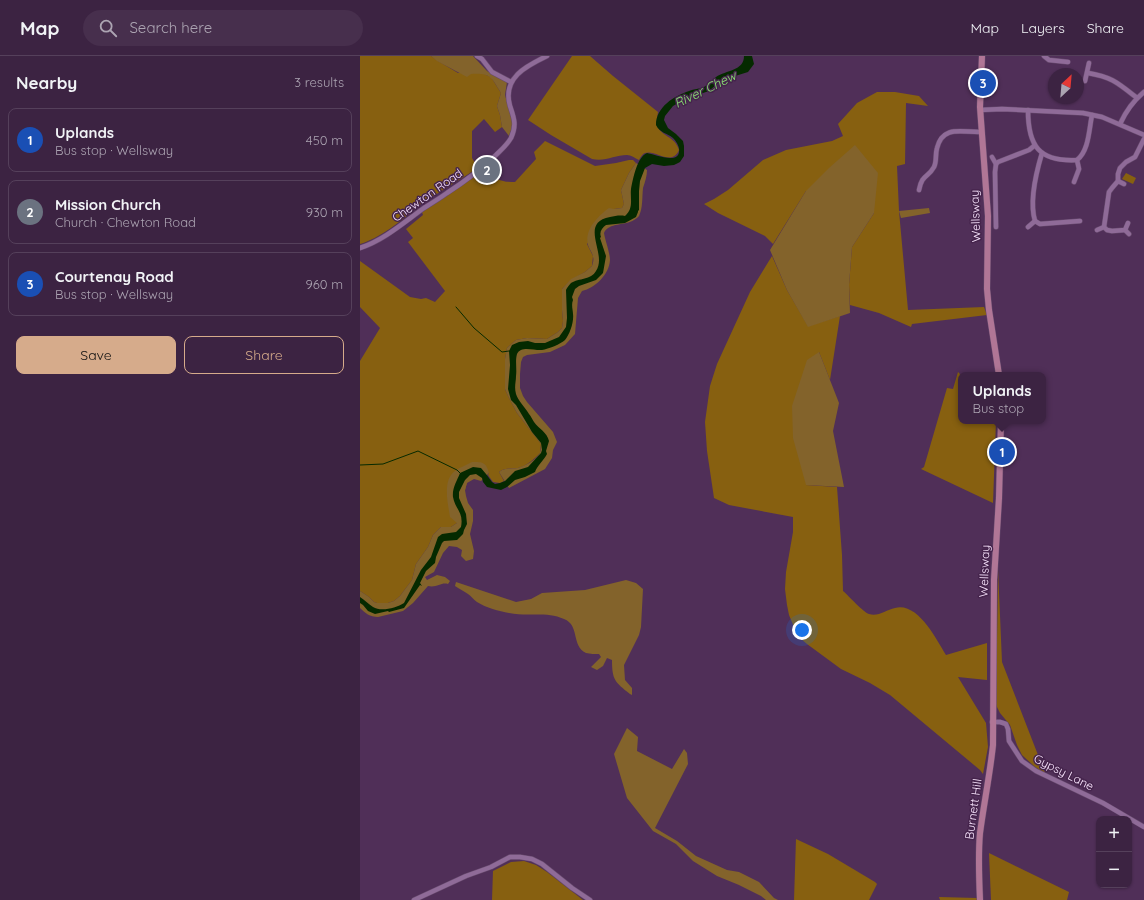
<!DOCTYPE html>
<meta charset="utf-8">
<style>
:root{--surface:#3c2342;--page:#472f4d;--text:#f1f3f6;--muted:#aca4b2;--line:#55405b;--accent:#d6ab8b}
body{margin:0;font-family:Quicksand,sans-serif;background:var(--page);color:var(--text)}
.controls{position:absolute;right:12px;bottom:12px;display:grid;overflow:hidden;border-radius:8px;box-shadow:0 1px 3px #0004}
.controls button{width:36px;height:36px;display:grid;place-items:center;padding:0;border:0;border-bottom:1px solid var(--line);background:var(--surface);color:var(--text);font:20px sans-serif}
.compass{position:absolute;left:688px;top:12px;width:36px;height:36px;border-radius:50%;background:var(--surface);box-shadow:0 1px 3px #0004;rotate:26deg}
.you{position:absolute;left:442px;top:574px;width:14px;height:14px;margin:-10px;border:3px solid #fff;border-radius:50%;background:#1a73e8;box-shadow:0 0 0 6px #1a73e833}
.badge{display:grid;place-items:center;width:26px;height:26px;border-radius:50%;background:var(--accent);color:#fff;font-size:13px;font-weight:700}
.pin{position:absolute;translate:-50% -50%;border:2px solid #fff;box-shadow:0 1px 4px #0006}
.popup{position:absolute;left:598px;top:316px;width:88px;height:52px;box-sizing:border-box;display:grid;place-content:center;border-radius:8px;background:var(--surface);filter:drop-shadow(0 1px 3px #0005);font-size:13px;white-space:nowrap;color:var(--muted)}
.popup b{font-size:15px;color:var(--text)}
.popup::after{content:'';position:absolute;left:50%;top:100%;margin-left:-8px;border:8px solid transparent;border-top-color:var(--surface)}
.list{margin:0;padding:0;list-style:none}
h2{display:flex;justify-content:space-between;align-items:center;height:52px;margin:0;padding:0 16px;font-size:17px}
h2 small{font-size:13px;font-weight:400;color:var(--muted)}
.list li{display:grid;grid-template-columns:26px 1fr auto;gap:12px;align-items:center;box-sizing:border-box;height:64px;margin:0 8px 8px;padding:0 8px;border:1px solid var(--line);border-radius:8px}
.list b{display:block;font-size:15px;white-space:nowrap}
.list p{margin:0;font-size:13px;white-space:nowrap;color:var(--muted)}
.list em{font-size:13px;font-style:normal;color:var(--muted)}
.actions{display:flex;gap:8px;padding:12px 16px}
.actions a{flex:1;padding:9px 0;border:1px solid var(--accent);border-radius:8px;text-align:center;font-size:14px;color:var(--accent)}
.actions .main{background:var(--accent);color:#111}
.icon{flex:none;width:22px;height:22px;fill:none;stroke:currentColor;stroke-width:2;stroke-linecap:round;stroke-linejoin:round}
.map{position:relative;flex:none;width:784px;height:844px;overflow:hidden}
header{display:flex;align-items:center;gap:24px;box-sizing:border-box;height:56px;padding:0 20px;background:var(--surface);border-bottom:1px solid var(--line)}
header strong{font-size:19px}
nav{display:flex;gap:22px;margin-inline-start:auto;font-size:14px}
.search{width:280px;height:36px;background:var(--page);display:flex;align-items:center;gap:10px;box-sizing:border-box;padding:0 14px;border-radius:22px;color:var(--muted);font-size:15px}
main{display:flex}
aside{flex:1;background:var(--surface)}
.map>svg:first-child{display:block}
.green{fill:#876010}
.forest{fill:#83632b}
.water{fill:#052a00}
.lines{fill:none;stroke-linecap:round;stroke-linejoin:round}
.stream{stroke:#052a00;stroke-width:1}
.minor-casing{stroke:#684b6e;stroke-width:5.5}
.secondary-casing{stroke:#684b6e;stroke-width:7}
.minor{stroke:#8f6b98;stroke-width:4.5}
.secondary{stroke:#b07696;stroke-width:6}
.labels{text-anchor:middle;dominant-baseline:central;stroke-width:3;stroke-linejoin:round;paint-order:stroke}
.street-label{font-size:12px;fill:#f9e5fe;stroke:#45244c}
.water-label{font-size:13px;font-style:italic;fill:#8be374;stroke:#45244c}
</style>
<header>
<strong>Map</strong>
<div class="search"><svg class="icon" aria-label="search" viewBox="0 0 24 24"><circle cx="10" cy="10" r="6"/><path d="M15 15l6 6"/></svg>Search here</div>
<nav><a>Map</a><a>Layers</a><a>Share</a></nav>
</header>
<main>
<aside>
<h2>Nearby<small>3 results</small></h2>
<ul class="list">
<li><span class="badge" style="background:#1a4fb4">1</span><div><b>Uplands</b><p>Bus stop · Wellsway</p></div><em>450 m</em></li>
<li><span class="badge" style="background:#6b7280">2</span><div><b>Mission Church</b><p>Church · Chewton Road</p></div><em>930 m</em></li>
<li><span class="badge" style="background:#1a4fb4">3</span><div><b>Courtenay Road</b><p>Bus stop · Wellsway</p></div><em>960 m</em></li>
</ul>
<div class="actions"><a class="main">Save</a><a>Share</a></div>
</aside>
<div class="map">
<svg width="784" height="844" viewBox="0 0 784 844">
<rect width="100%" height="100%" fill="#502f58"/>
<g class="green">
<path d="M0,0h71l7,5 20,12h24l9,4 10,16 -4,13 3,9 2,12 -7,5 -11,-13 -12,12v27l6,10 -62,39c-12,13 -38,32 -56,37z"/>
<path d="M212,0h18l23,20 45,36 -2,12c5,13 19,12 23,26 -7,17 -24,-1 -34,3 -3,1 -5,5 -6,7 -4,-2 -8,-5 -12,-5 -12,0 -22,7 -35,4l-41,-24 -23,-15z"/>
<path d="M517,36h18l24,4 9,10 -22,-3 -1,61 -8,2 2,45 9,99 76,-3 3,8 -75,9 -1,3 -32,-14 -29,-8 -1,-20 3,-38 22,-34 -68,-22 -33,53 -8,-8 -47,-23 -14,-9 10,-5 14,-9 35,-30 23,-10 46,-9 11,-5 -5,-12 19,-21z"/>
<path d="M185,85l50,25 21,-3 13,-3h4l3,3 -7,10 -8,17 3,14 -2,4 -8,1 -27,35 6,12 -1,10 -7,6 -14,8 -9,9v21l1,11 -1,7 -4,4 -11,7 -20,-1 -11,2 -9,8 -2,11v30l3,7 9,17 24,31 -1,9c-5,6 -14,13 -22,15 -7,1 -13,-1 -19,4l5,9 -4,2 -7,-1 -5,-7 1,-2 -17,-11 -15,61 -6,4h-10l-8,8 -5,12 -12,17 -4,16 -12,16 -6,5 -6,2h-11l-3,-1 -5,-5 -9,-6v-230l20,-33 -20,-21v-46l50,36 11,2 5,-1 9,4 10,-11 -37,-49 5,-4 -7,-9 17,-14 -1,-3 56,-38 7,7 2,-1 2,2 5,-5c8,5 13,5 21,5l21,-23 -2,-7z"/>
<path d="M766,117l10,5 -3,6 -11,-5z"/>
<path d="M412,200l15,34 21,36 32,-10 -10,64 -11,-28 -13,133 31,2 5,68 1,36c6,5 20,21 26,23 9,3 17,-4 26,-6 23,-6 41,31 51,47l41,-12v37l-29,-3 28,46 2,24 -5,27 -3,-4 -90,-75 -20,-12 -29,-14 -34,-25 -7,-6 -6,-11 -5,-12 -2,-10 -2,-16 1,-17 7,-40v-15l-64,-12 -15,-7 -7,-47 -2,-29 5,-36 7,-22 33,-72z"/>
<path d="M598,316l3,3v46h35l-3,82 -72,-34 3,-2 23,-79 6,1z"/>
<path d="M638,513l4,93 43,111 -10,-6 -13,-12 -5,-10 -7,-20 -10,-12 -4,-8z"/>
<path d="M436,783l32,15 47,28 2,2 -8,16h-75z"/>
<path d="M629,797l80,39 -2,8h-76z"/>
<path d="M164,805l12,4 11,7 36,28h-91l1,-29 18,-9z"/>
<path d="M579,841l38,1v2h-37z"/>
</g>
<g class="forest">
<path d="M71,0h42l14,15 20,11 -2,13 7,25v8l-3,8 -7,-9 -2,-12 -3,-9 4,-13c-10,-16 -10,-20 -30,-19l-4,3 -30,-16z"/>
<path d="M495,89l23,28 -4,40 -22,34 -3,38 1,28 -42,14 -21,-37 -17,-40 36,-59 23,-23z"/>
<path d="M276,107l11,7c0,6 -2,12 -4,18 -1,9 0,20 -4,28 -1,1 -3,3 -5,4 -9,6 -25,2 -30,13 1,7 6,20 6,27 -1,15 -15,28 -28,31l-4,7 -3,36 -10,11 -15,7 -23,3 -4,2 -2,5 -1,12v14l3,8 4,6 26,30 4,10 -4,8 -1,8 -7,11 -36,19 -10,-16c6,-5 11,-3 19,-4 6,-2 19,-8 22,-15 1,-3 1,-6 1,-9l-24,-31 -9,-17 -3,-7v-30l2,-11 9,-8 11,-2 20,1 11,-7 4,-4 1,-7 -1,-11v-21l9,-10 14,-7 7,-6c1,-3 2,-7 1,-9 0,-4 -4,-8 -5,-12 -4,-15 10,-29 21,-37l5,1 8,-1 2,-4 -3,-14 8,-17z"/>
<path d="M569,152l1,5 -29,5 -2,-7z"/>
<path d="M459,296l20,51 -6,28 11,56 -38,-2 -13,-47 -1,-32 15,-46z"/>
<path d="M112,406c11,0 14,0 17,11l-8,8 -7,-2 -7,4 -2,7 1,6 2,7 5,7v11l-3,13 4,17 -1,8 -7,2 -5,-5 1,-6 -5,-3 -8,-1 -6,7 -9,19 -9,5 2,3 10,-5 8,2 5,4 -2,3c-7,-2 -11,4 -20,2l-15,17 -10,8 -25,6c-8,0 -13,-4 -18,-9v-17l9,6 5,5 3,1h11l6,-2 6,-5 12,-16 4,-16 12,-17 5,-12 8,-8h10l6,-4 -7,-6c-2,-13 -8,-37 5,-46 5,-4 12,-6 17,-9z"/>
<path d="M266,524l10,3 7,6 -2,38 -2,8 -15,30 1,15 7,8v7l-2,-1c-15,-12 -18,-14 -18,-34l-5,-2 -4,8 -6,4 -6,-3 10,-10 -2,-3c-4,0 -9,0 -13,-1 -15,-7 -6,-28 -22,-34 -18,-8 -36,-2 -55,-6 -10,-2 -23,-5 -32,-11 -3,-2 -6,-6 -9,-8 -4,-3 -9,-5 -13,-8l1,-4 60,20 15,-3 11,-6 43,-3z"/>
<path d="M267,672l11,9 -1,14 35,18 12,-20 3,4 1,11 -33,64 22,13 19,15 31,14 12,2 20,10 15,16 4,2h-12l-5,-4 -22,-11 -22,-9 -24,-15 -17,-17 -23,-13 -26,-33 -13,-44z"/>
</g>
<path class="water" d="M384,0h8l2,8 -6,8 -16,5 -15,7 -8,7 -24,8 -12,7 -8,10 -1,4 4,8 8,6 7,7 1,5v10l-4,6 -6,3 -10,1 -12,-2 -7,4 -5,13 -1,10v19l-1,1v1l-2,5 -11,6 -19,2c-4,3 -7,7 -5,12l-1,1 6,18 -3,17 -7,7 -17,6 -4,3 -3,8 1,3c-2,5 0,10 0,14 1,8 -3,20 -8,26 -4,4 -17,9 -23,10 -7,1 -21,-5 -25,4 -2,7 0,15 -1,22 0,6 -2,11 0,18 2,7 9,13 13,20 2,2 3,5 5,8 5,7 13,10 15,19l-3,10 1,3c-3,6 -10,12 -12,18l-10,5 -10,3 -8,7 -6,3 -14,-3 -4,-5 -1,-4 -6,-4 -6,1 -5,5 -6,12v6l7,16 1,10 -3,6 -1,4 -6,6 -13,1 -2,2 -6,14 -1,6 -9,8 -6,12 2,3 -2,-1 -16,23 -15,4 -1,-1 -13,3 -7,-3 -5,-6 -3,-2v-6c5,3 8,7 13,10 8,5 23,1 31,-4l17,-33 10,-13 7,-20 4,-3 14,-2 5,-5c3,-15 -6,-18 -8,-30 -1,-9 4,-16 7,-24l13,-6 8,1 5,6 6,8 3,2 5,-1 5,-2 10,-10 13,-4 13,-14 1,-3 -1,-7 -9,-11 -16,-27 -5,-5 -3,-11 2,-24 -1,-14 3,-6 7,-3 9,-1 7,2h10l14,-6 7,-10 1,-9 -1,-28c1,-2 3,-5 5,-7 8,-5 20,-3 25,-12 12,-17 -18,-48 14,-54 5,-1 10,-2 15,-1 9,-8 5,-17 6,-27 2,-10 6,-32 16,-36 7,1 34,13 32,-4 0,-3 -3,-8 -6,-11 -6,-5 -13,-5 -17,-13 0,-18 18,-29 33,-34 5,-2 10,-2 15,-4 5,-3 8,-7 12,-10 10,-7 28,-6 28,-21z"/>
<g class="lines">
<g class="stream">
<path d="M96,251l18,21 28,24 7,-1"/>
<path d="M0,409l23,-1 35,-13 39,19 4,4"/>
</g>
<defs>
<g id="minor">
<path d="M117,0l5,3 10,13 19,10"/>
<path d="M684,0l5,4 19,2"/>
<path d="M728,17c24,4 30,10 49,25"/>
<path d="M725,25l4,-18"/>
<path d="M620,54l22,-1 81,4 19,4 42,18"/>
<path d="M668,54c0,36 11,52 49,50 12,-9 12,-31 15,-45"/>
<path d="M760,68c6,-13 13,-23 24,-32"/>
<path d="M682,97c-6,20 -13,48 -7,68l5,3 40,-3"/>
<path d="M632,101l4,7"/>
<path d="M758,125l6,3"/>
<path d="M714,126l5,-13 -2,-9"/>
<path d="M559,134c3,-16 9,-12 15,-23 3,-6 1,-12 3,-19 6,-24 26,-15 45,-16"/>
<path d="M768,167l-3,7 -13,1 -5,-1 -3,-3 5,-35 3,-4 6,-7v-7l2,-6 6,-6 9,-5 9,-18"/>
<path d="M636,171l-1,-55 1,-8 2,-2 31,-12 5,-4"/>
<path d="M668,171l7,-6"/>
<path d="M737,174l7,-3"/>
<path d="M765,174l4,4"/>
<path d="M0,192c24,-8 43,-25 64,-40 8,-5 16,-10 23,-15 17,-11 33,-23 48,-37 6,-6 12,-11 16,-18 6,-13 3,-20 -1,-32 -8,-28 16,-40 37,-50"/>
<path d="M632,666h8l6,2 2,5 1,12 13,20 14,10 67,32 41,24"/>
<path d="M54,844l52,-24 25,-9 19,-10h10l12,2 10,5 30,24 18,12"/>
</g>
<g id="secondary">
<path d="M622,0l-2,51 8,109 -1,73 2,21 10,65"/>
<path d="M620,844c-1,-22 -2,-45 0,-67 4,-30 10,-59 13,-88l1,-165 5,-82 2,-77"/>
</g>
</defs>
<use href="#minor" class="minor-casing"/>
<use href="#secondary" class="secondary-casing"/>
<use href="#minor" class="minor"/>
<use href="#secondary" class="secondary"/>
</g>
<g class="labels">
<g class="street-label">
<text transform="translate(67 139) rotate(-35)">Chewton Road</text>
<text transform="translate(615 160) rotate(-92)">Wellsway</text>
<text transform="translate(624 515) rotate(-88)">Wellsway</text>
<text transform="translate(704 716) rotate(27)">Gypsy Lane</text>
<text transform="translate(613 753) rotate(-82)">Burnett Hill</text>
</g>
<g class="water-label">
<text transform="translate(345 33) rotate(-26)">River Chew</text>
</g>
</g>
</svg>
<div class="controls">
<button>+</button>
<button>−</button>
</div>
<svg class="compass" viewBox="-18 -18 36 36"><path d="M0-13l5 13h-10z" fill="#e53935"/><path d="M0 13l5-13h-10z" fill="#aca4b2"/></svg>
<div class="you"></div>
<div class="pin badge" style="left:642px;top:396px;background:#1a4fb4">1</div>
<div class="popup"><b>Uplands</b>Bus stop</div>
<div class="pin badge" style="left:127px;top:114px;background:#6b7280">2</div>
<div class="pin badge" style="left:623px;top:27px;background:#1a4fb4">3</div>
</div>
</main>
